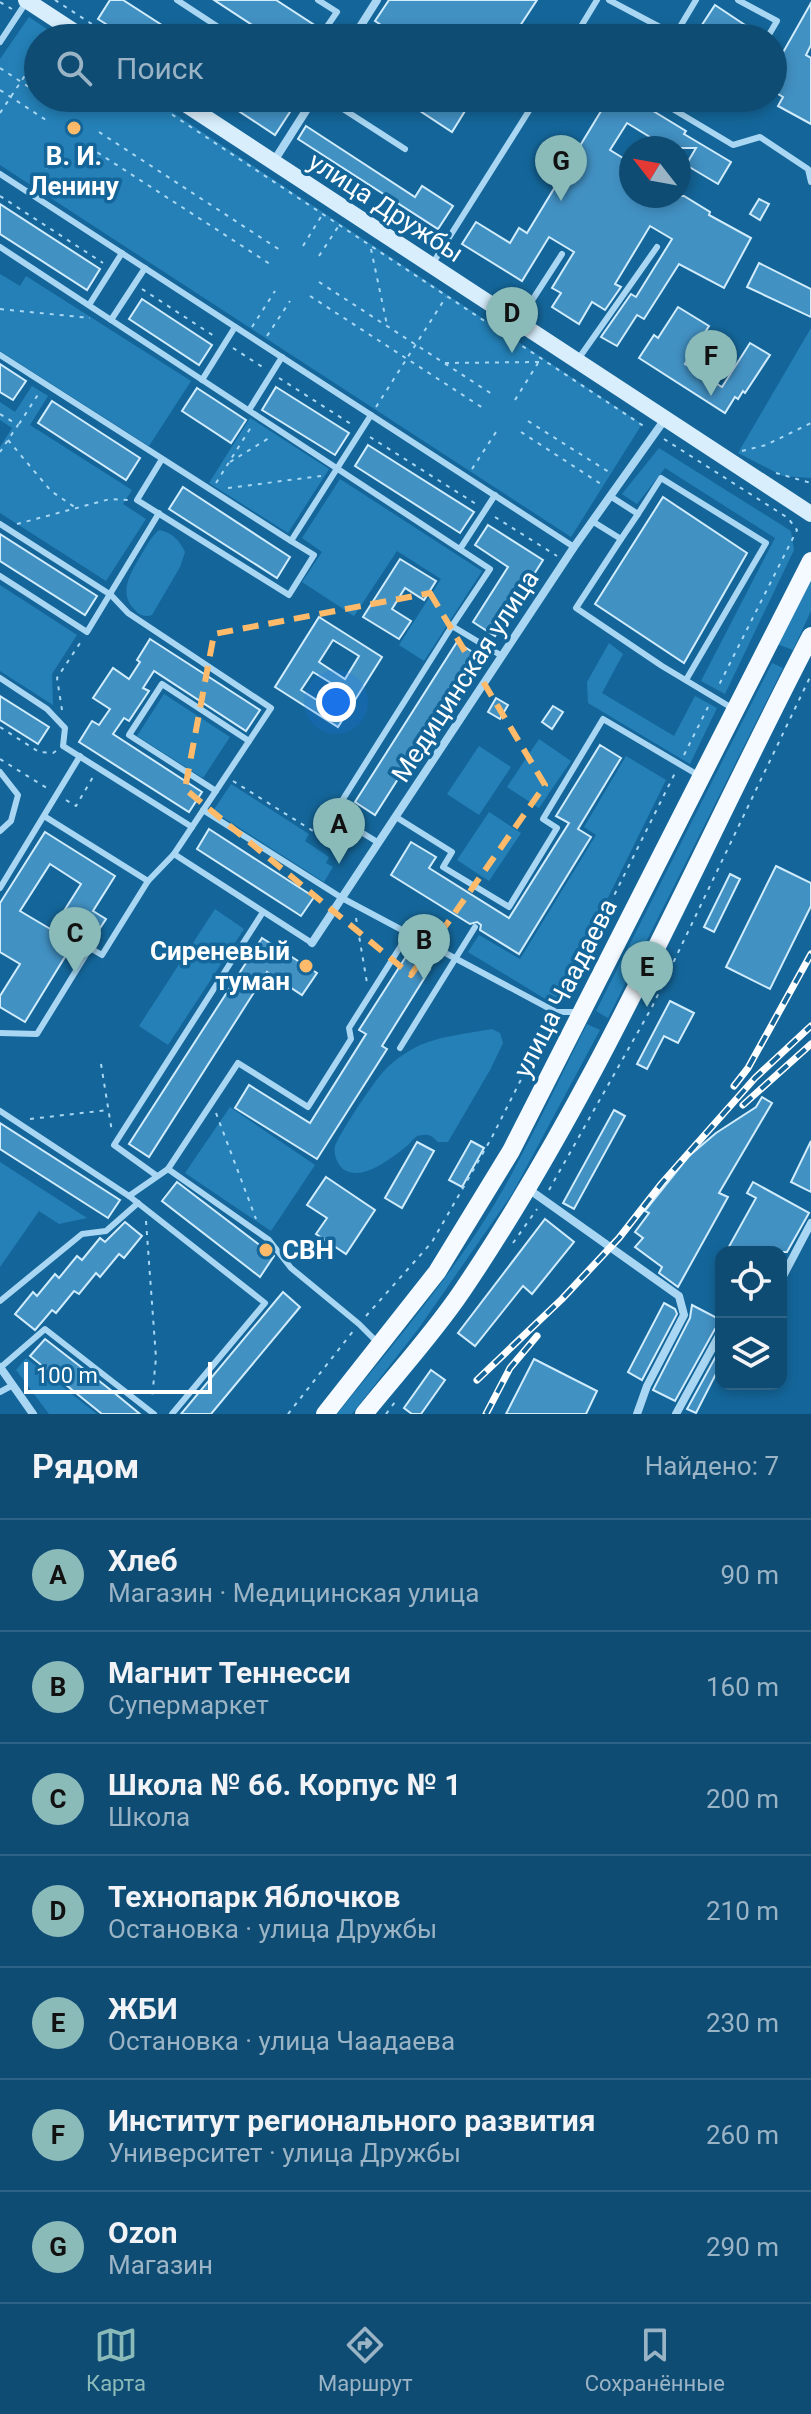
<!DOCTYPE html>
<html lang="ru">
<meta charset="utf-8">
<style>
:root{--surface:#0f4c74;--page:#1d567c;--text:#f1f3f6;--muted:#9bb4c5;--line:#2f6386;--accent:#8bbbb9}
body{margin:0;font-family:Roboto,sans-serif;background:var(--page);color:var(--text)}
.controls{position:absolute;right:24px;bottom:24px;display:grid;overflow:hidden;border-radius:16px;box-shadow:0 4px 12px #0003}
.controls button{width:72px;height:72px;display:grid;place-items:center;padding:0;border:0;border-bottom:2px solid var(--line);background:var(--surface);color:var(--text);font:40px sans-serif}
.compass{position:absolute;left:619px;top:136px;width:72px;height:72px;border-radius:50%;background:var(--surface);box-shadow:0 4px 12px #0003;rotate:301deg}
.scale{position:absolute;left:24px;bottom:20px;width:188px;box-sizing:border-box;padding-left:8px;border:4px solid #fff;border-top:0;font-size:22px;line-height:28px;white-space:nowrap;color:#fff;-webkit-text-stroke:6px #14669a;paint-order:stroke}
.you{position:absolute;left:336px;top:702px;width:28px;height:28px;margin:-20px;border:6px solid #fff;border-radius:50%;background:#1a73e8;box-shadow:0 0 0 12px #1a73e833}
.badge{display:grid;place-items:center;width:52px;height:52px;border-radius:50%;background:var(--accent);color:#111;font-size:26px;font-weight:700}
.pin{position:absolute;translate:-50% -66px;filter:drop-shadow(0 2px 4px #0008)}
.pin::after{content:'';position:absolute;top:42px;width:28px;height:24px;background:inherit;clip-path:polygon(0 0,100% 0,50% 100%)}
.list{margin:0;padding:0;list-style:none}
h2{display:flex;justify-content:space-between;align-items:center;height:104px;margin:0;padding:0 32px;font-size:34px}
h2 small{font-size:26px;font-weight:400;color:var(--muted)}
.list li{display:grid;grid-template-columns:52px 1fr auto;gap:24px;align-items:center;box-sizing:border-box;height:112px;padding:0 32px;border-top:2px solid var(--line)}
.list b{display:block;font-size:30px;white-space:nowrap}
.list p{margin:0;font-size:26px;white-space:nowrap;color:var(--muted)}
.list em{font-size:26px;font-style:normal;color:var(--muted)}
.icon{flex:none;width:44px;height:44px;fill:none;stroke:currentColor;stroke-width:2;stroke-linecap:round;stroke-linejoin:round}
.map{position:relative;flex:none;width:811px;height:1414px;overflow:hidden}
.search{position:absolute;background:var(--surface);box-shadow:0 4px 12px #0003;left:24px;right:24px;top:24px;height:88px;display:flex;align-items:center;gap:20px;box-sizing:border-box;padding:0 28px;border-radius:44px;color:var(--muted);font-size:30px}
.sheet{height:888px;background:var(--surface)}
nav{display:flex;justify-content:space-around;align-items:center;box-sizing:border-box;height:112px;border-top:2px solid var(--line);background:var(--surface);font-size:22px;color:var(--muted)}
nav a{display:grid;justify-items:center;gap:4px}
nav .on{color:var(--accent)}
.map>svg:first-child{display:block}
.green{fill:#2480b7}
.building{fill:#4291c3;stroke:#d0ecfd;stroke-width:2;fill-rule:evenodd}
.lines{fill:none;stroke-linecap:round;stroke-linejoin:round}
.path{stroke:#a9d7f3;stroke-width:2;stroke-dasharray:4 6;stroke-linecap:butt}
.lane{stroke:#a9d7f3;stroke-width:6}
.street{stroke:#a9d7f3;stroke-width:8}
.secondary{stroke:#d8eefc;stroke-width:16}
.primary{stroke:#f4faff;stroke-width:18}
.rail-casing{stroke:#fff;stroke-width:7}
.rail{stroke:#14669a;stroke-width:4;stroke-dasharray:12;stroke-linecap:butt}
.marked{fill:none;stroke:#ffba6a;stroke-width:6;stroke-dasharray:16 10;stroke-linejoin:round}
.poi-dot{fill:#ffba6a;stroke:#14669a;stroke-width:3}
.labels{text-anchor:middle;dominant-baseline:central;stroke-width:7;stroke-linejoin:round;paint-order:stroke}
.poi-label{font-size:26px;font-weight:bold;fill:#fff;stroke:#14669a}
.street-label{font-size:26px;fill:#fff;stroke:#14669a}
</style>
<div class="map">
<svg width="811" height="1414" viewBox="0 0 811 1414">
<rect width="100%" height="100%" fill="#14669a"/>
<g class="green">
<path d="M29,17l31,21h-22v60h113l491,326 -71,113 -571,-372v-106z"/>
<path d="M0,274l20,12 6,-10 165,105 -42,65 -149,-95z"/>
<path d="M811,328v150l-28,-2 -45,-23z"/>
<path d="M32,386l16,10 -18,29 102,65 -9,14 23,15 -40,62 -106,-68v-66l12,-19 -12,-8v-18l15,10z"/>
<path d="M250,418l79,51 -41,64 -79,-50z"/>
<path d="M659,448l132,83 3,19 -69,144 -24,-13 74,-143 -110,-70 -28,36 -15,-10z"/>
<path d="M340,479l142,92 -58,90 -25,-16 42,-66 -44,-28 -43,65 -52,-34 20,-30 -20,-14z"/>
<path d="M159,530c14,3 20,10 26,22l-5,15 -28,48c-7,2 -12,1 -17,-5 -17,-17 -5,-36 5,-53 6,-10 10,-19 19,-27z"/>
<path d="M811,578v33l-18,39 -16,-6z"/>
<path d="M0,585l77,50 -25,39 1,31 -53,-34z"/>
<path d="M609,643l14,11 -21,39 72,43 21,-40 22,12 -27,56 -102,-61 -1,-21z"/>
<path d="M772,663l11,5 -175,350 -12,-7z"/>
<path d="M164,694l66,43 -27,41 -66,-42z"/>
<path d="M539,739l32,22 -32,47 -32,-21z"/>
<path d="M479,746l32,21 -32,48 -32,-21z"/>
<path d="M626,756l40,24 -111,225 -87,-53 11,-17 41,24 76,-124 -12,-8z"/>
<path d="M231,784l78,50 -4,7 24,16 -3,6 7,4 -9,15 -111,-71z"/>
<path d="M489,812l32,21 -32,48 -32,-21z"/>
<path d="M215,909l29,20 -76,116 -29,-19z"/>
<path d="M587,1024l13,6 -88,164 -93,134 -67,86h-15c58,-72 121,-145 167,-226 30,-54 55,-109 83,-164z"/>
<path d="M492,1029l8,4 3,10 -13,27 -42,72h-10c-5,-5 -8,-8 -15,-7 -8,0 -10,5 -15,10 -15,12 -46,38 -65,24 -5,-4 -10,-15 -8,-22 2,-10 41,-69 50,-77 9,-10 23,-19 35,-25 22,-9 49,-12 72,-16z"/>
<path d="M230,1107l85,58 -44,66 -86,-58z"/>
<path d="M0,1162l87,56 -28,6 -20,-13 -39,56z"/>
<path d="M26,1358l71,56h-48l-33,-44z"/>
</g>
<g class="building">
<path d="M110,0h13l59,38h-54l-30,-19z"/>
<path d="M214,0h62l40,26 -9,12h-35z"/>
<path d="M389,0h148l-25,38h-111l-26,-17z"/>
<path d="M811,3v42l-5,10 5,3v66l-33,-18 5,-9 -10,-6v-21z"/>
<path d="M715,5l39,26 -5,7h-48l-5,-4z"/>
<path d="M219,98h80l-24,37z"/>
<path d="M425,98h9l7,5 3,-5h29l-21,34 -35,-23z"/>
<path d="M609,98h34l-3,5 46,28 -2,3 47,28 -13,22 -32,-19 10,-17h-28l-41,-25 -17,27 21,13v33h53l26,16 -1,3 42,23 -27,50 -45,-24 -35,55 -7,-4 -20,31 -16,-9 30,-43 5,3 36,-58 -22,-13 -35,58 6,3 -16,23 -13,-8 -13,22 -27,-17 9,-14 -9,-5 22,-36 -25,-15 -27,44 -60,-37 14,-22 34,21 9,-15 8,5z"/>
<path d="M306,126l109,71 7,-11 31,20 -15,23 -140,-90z"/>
<path d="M759,199l10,5 -9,16 -10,-6z"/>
<path d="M0,204l100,65 -13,21 -87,-56z"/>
<path d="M759,263l52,26v28l-64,-30z"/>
<path d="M142,299l70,46 -13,20 -70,-46z"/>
<path d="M678,307l31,19 -24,38 37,23 28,-44 20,12 -25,38 -2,-2 -5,8 -3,-2 -10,16 -86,-55 15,-23 4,3z"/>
<path d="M0,364l26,17 -13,19 -13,-8z"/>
<path d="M276,387l73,46 -14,22 -73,-45z"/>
<path d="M197,388l49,32 -15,23 -49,-32z"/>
<path d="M52,401l88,57 -14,22 -88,-57z"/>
<path d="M368,445l106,67 -14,21 -105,-67z"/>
<path d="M183,487l107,70 -13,21 -108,-69z"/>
<path d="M663,497l84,56 -63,110 -89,-59z"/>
<path d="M488,525l55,35 -48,76 -22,-14 35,-55 -33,-22z"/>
<path d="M0,534l97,62 -12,19 -85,-54z"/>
<path d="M400,559l36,22 -12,19 -19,-12 -13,21 19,12 -12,18 -36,-22z"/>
<path d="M319,617l63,40 -44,70 -63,-40zM333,640l26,16 -14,23 -26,-17zM313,672l26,16 -11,19 -27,-17z"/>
<path d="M150,639l110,71 -14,21 -92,-60 -11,17 6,3 -20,30 -5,-3 -11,16 89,58 -13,20 -110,-70 13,-21 7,4 11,-16 -17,-11 20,-30 16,11 11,-17 -3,-2z"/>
<path d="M457,642l20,13 -102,160 -20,-13z"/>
<path d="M0,696l49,31 -11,17 -38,-24z"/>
<path d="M496,698l12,7 -8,14 -12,-7z"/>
<path d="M553,706l10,6 -11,17 -10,-7z"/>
<path d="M600,745l21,13 -43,71 13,8 -72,117 -39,-24 1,-5 -4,-3 -7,2 -79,-49 20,-33 25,15 -7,11 80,50 60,-95 -13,-7z"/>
<path d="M329,820l17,10 -7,12 -17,-11z"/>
<path d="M209,829l105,68 -13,19 -104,-67z"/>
<path d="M45,832l70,44 -22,35 13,8 -10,15 -12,-8 -59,96 -25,-15v-11l20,-32 -20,-12v-49zM50,864l31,20 -29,46 -32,-19z"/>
<path d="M776,866l35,17v23l-41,83 -44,-22z"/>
<path d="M730,874l10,5 -26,53 -10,-5z"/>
<path d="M262,938l55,35 -15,22 -35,-23 -118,185 -20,-13z"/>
<path d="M407,955l23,14 -48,77 5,3 -70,110 -82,-51 14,-23 61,38 56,-89 -7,-4z"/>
<path d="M670,1001l24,12 -16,30 -14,-7 -17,33 -10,-5z"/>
<path d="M762,1097l10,6 -53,90 9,4 -50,90 -19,-14 3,-6 -27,-20 8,-9 -8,-6 14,-19 -4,-2 44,-55 27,-23 40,-26z"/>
<path d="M614,1110l11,6 -51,93 -11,-6z"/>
<path d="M0,1123l120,77 -12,18 -108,-69z"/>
<path d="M471,1141l13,7 -22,39 -13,-7z"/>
<path d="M811,1141v51l-20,-10z"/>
<path d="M417,1142l17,9 -32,57 -17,-10z"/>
<path d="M326,1177l49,33 -29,44 -30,-20 11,-16 -20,-13z"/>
<path d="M177,1182l97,74 -14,21 -98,-76z"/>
<path d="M753,1182l56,31 -22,39h-61l30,-54 -9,-5z"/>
<path d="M545,1219l29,23 -42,52 -9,-8 -48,60 -17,-13z"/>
<path d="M125,1222l17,14 -18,22 -5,-4 -19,23 -4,-4 -17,21 -5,-3 -18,22 -4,-3 -17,20 -20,-16 18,-22 4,4 18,-22 4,4 18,-22 5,4 18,-22 5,4z"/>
<path d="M283,1292l17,15 -89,107h-30z"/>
<path d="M664,1303l11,6 2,5 -35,66 -14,-8z"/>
<path d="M692,1305l29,15v5l-6,4 -40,72 -22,-11 37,-72z"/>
<path d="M45,1339l67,52 28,23h-38l-72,-58z"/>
<path d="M721,1347v17l-25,49 -9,-4z"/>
<path d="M534,1359l63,32 -11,23h-80z"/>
<path d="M431,1370l14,10 -24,34h-9l-8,-6z"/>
</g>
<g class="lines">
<g class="path">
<path d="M55,0l58,38"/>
<path d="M0,2l12,7"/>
<path d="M0,68l38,25"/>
<path d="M0,90l49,32"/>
<path d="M46,98l13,9"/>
<path d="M147,98l498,329"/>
<path d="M89,105l4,-7"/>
<path d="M0,113l38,-57"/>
<path d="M99,132l184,120"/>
<path d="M89,147l184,119"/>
<path d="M35,185l24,-36"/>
<path d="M0,196l103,67"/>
<path d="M303,246l19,-31"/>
<path d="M371,249l16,76"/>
<path d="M319,256l19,-29"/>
<path d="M319,282l176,114"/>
<path d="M142,289l75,49"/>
<path d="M310,296l176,114"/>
<path d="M0,309l90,9"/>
<path d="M252,327l23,-36"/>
<path d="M267,336l23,-35"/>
<path d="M233,348l31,20"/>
<path d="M445,363l94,-1"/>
<path d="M279,378l72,46"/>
<path d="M515,400l23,-37"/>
<path d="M376,407l70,-110"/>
<path d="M0,414l18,11 -18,27"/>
<path d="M528,421l84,53"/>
<path d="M19,424l20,-31"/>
<path d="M521,432l83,54"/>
<path d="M370,437l106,67"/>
<path d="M664,439l124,79 9,12 -79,157"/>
<path d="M8,440l43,51 25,17"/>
<path d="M742,451l24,-6 45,-22"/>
<path d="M230,462l39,-24"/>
<path d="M472,469l26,-40"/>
<path d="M776,473l35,10"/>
<path d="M216,483l37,-59"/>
<path d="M228,488l93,-12"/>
<path d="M495,517l62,39"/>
<path d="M17,524l93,-25 18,1"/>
<path d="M62,710l-5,-32 25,-38"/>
<path d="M0,727l39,25 14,1 3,-2"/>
<path d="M684,755l24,-48"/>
<path d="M0,759l50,31"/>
<path d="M233,781l80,50 11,-16"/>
<path d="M66,800l10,6 17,-29"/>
<path d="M356,918l11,65"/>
<path d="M561,1002l115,-231"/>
<path d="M101,1064l11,68"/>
<path d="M216,1113l40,106"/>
<path d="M30,1119l78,-9"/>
<path d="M549,1190l103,-183 159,-332"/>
<path d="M146,1221l10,137 -4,40"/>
<path d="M513,1243l24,-34"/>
<path d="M366,1316l66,-74 59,-103 59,-117"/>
<path d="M288,1414l66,-84"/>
<path d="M386,1414l9,-12"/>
</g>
<g class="lane">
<path d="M177,0l58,38"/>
<path d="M318,0l19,12 -18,26"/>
<path d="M609,0l66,35 21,-35"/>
<path d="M738,0l39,21 -10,17"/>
<path d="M574,38l23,-38"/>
<path d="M0,42l25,-38"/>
<path d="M326,98l79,51"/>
<path d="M666,105l67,40 27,-8 48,32 3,13"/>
<path d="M0,174l574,373"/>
<path d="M0,247l490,322 -38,57"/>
<path d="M433,263l104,-165"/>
<path d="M89,305l33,-52"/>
<path d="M520,319l42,-65"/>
<path d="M111,320l34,-52"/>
<path d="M0,355l291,186 80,-126"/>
<path d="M579,358l78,-111"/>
<path d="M202,380l33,-53"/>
<path d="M249,410l33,-53"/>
<path d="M162,459l-25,41 152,95 25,-40 -23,-14"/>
<path d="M610,496l28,18 -17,25"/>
<path d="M638,514l23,-36 105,65 -80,137"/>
<path d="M592,521l29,18 -45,69 86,58 70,42"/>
<path d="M0,524l111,71 17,18 143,95 -79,119"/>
<path d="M460,549l35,-54"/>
<path d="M0,576l87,56 72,-119"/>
<path d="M0,678l47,31 18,19 -2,18 129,81 -18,27 138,89"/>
<path d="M0,772l18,23 -7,26 -11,10"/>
<path d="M216,791l-87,-56 33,-51 87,57"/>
<path d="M203,810l139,88 214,114h22"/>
<path d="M396,817l56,35 -9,15 66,40 48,-79 -14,-9 60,-100 95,56"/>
<path d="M379,843l-46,-28 119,-189 50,30"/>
<path d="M148,881l26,-27"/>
<path d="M0,888l80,-132"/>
<path d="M0,1033l37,1 53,-86 12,7 46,-74 -104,-65"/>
<path d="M400,1048l75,-121"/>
<path d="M0,1111l129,85"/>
<path d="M168,1169l-39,27 136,107 -93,111"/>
<path d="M157,1176l-43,-31 149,-233"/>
<path d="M0,1301l82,-67 24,-3 32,-28"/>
<path d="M377,1342l-18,-18 -68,-56 -22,-28 -101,-71 70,-106 70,44 43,-68 -2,-11 60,-95"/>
<path d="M0,1368l45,-39 109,85"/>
<path d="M0,1392l13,-7"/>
</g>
<g class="street">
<path d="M353,38l24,-38"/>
<path d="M274,161l40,-63"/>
<path d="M312,943l262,-396 91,-128"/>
<path d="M527,1188l152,108 5,19 -37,71 -10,28"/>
<path d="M781,1280l30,-57"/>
<path d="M0,1367l33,47"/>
<path d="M676,1414l45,-82"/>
</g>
<g class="secondary">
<path d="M26,0l58,38"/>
<path d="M176,98l635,416"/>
</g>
<g class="primary">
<path d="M325,1414l112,-142 74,-121 300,-590"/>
<path d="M364,1414c33,-41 69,-80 98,-123 139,-205 235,-436 349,-655"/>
</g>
<defs>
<g id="rail">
<path d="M734,1086l14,-18 63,-114"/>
<path d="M743,1105l68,-61"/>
<path d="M477,1380l85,-81 57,-61 43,-55 93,-105 56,-52"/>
<path d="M486,1414l24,-46 27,-32"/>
</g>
</defs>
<use href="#rail" class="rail-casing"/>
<use href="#rail" class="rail"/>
</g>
<path class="marked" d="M430,593l115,192 -134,190 -226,-186 29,-155z"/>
<g class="poi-dot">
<circle cx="74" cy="128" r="8"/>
<circle cx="306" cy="966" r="8"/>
<circle cx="266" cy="1250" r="8"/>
</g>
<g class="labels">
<g class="poi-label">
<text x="74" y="156">В. И.<tspan x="74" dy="30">Ленину</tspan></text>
<text x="290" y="951" text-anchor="end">Сиреневый<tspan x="290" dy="30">туман</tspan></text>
<text x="282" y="1250" text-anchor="start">СВН</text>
</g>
<g class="street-label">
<text transform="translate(386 207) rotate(33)">улица Дружбы</text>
<text transform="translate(465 676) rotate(-57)">Медицинская улица</text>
<text transform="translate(565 988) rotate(-63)">улица Чаадаева</text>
</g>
</g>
</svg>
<div class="controls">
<button><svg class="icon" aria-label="locate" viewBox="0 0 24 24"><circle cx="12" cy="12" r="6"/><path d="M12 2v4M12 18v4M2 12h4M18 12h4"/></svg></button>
<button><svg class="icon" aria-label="layers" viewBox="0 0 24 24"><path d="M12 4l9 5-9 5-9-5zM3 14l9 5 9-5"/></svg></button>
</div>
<svg class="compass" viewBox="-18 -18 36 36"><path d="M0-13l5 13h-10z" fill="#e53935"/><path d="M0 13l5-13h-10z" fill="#9bb4c5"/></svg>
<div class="scale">100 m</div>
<div class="you"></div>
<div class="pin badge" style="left:339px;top:864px">A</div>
<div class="pin badge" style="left:424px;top:980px">B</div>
<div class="pin badge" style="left:75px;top:973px">C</div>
<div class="pin badge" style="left:512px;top:353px">D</div>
<div class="pin badge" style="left:647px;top:1007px">E</div>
<div class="pin badge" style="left:711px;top:396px">F</div>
<div class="pin badge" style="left:561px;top:201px">G</div>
<div class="search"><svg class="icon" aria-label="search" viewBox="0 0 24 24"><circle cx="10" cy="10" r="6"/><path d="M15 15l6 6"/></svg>Поиск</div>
</div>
<section class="sheet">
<h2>Рядом<small>Найдено: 7</small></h2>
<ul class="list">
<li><span class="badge">A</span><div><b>Хлеб</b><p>Магазин · Медицинская улица</p></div><em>90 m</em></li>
<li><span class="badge">B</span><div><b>Магнит Теннесси</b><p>Супермаркет</p></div><em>160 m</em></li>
<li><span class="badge">C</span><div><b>Школа № 66. Корпус № 1</b><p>Школа</p></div><em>200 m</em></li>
<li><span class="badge">D</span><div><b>Технопарк Яблочков</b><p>Остановка · улица Дружбы</p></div><em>210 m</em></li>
<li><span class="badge">E</span><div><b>ЖБИ</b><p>Остановка · улица Чаадаева</p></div><em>230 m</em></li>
<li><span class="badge">F</span><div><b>Институт регионального развития</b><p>Университет · улица Дружбы</p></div><em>260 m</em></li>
<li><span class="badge">G</span><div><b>Ozon</b><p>Магазин</p></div><em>290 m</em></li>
</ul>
</section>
<nav>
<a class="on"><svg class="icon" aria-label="map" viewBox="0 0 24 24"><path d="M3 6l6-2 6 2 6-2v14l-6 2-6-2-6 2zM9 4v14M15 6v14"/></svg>Карта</a>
<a><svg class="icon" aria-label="directions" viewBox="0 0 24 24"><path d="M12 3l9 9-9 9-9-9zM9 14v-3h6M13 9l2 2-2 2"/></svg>Маршрут</a>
<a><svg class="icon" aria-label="saved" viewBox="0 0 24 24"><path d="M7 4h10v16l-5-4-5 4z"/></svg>Сохранённые</a>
</nav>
